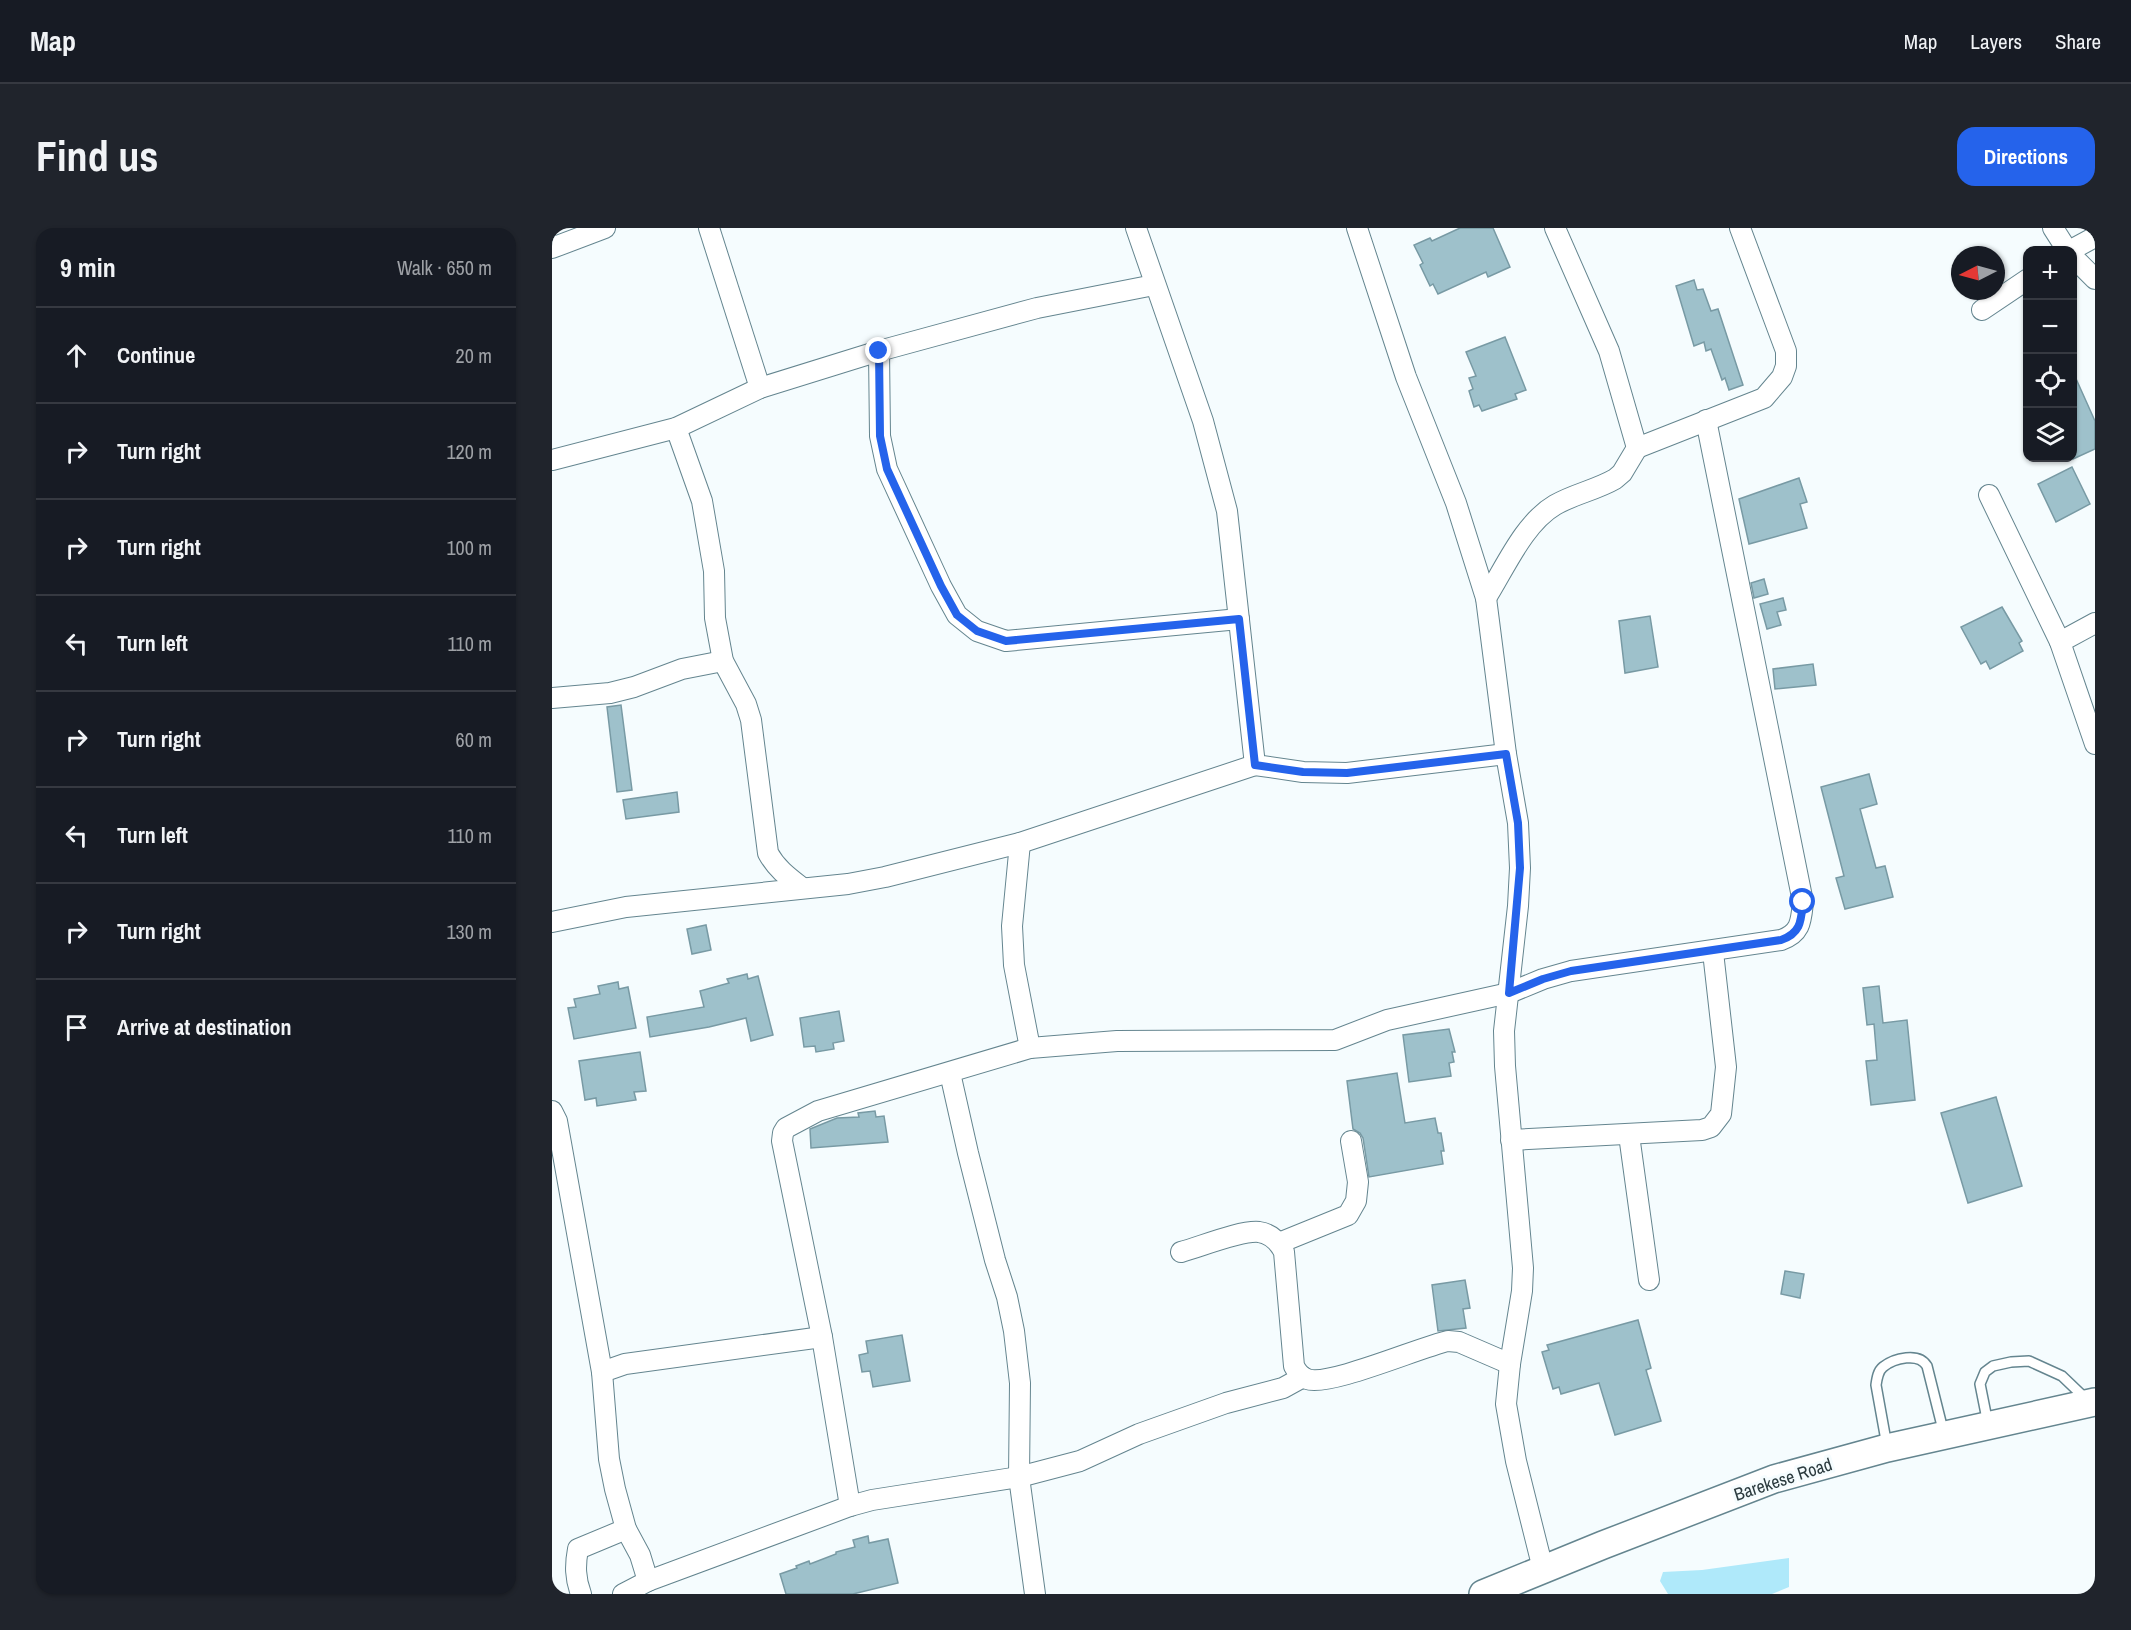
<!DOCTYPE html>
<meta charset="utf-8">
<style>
:root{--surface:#171b24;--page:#20242c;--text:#f1f3f6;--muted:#9ea1a6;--line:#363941;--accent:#2563eb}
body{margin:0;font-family:"Archivo Narrow",sans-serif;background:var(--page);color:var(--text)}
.controls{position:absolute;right:18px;top:18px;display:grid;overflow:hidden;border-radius:12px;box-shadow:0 2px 4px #0004}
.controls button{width:54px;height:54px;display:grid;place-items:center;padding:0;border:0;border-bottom:2px solid var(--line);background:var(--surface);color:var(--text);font:30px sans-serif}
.compass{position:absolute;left:1399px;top:18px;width:54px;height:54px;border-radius:50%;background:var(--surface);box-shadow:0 2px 4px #0004;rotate:264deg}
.stop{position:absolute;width:18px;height:18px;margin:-14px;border:4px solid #2563eb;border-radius:50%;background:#fff}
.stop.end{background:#2563eb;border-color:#fff;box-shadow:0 2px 6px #0008}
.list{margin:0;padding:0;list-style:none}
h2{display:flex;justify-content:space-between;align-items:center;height:78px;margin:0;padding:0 24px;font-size:26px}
h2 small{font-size:20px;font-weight:400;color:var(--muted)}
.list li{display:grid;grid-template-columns:39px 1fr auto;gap:18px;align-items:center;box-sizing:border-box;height:96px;padding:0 24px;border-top:2px solid var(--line)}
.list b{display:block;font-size:22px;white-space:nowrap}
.list em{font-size:20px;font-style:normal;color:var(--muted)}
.icon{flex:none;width:33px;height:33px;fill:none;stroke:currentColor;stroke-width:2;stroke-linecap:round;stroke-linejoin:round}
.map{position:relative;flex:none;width:1543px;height:1366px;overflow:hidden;border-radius:18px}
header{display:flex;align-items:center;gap:36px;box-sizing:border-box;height:84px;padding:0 30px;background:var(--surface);border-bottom:2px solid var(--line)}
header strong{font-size:28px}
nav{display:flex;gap:33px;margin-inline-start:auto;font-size:21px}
.intro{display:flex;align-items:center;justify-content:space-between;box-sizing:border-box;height:144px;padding:0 36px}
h1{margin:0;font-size:42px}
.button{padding:15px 27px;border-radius:18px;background:var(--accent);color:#fff;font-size:21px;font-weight:700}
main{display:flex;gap:36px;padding:0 36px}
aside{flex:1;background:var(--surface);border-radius:18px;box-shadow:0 2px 4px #0004}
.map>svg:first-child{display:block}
.green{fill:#afe9fa}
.building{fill:#9ec1cb;stroke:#789aa4;stroke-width:1.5}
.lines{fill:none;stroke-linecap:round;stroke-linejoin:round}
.lane-casing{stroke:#64858f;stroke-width:12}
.street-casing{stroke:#64858f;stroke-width:22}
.secondary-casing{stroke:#64858f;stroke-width:30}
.lane{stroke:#fff;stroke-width:9}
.street{stroke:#fff;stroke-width:20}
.secondary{stroke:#fff;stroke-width:27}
.route{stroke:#2563eb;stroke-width:8}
.labels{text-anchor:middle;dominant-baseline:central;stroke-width:6;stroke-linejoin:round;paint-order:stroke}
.street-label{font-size:18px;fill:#2c3b3f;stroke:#f5fcfe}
</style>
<header>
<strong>Map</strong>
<nav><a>Map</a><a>Layers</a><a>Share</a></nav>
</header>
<div class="intro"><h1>Find us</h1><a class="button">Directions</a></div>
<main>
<aside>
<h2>9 min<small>Walk · 650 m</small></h2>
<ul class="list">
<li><svg class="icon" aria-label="ahead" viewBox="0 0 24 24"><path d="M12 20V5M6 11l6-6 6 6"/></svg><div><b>Continue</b></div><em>20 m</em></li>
<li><svg class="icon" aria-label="right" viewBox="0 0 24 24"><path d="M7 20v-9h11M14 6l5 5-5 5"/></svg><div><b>Turn right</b></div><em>120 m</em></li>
<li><svg class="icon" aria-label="right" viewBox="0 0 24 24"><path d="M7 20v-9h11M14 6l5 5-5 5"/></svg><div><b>Turn right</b></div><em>100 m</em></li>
<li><svg class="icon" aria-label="left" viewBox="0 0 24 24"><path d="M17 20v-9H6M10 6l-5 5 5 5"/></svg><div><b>Turn left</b></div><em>110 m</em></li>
<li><svg class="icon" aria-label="right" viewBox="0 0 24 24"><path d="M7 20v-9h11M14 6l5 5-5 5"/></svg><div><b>Turn right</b></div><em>60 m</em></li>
<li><svg class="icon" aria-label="left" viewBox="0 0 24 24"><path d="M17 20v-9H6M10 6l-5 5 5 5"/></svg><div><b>Turn left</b></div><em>110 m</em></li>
<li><svg class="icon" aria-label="right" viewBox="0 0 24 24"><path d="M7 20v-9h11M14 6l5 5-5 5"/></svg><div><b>Turn right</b></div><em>130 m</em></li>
<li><svg class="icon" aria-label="arrive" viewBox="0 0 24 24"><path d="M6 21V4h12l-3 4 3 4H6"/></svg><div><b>Arrive at destination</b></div></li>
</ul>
</aside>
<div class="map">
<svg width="1543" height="1366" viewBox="0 0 1543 1366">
<rect width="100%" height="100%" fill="#f5fcfe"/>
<path class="green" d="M1237,1330v29l-17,7h-104l-8,-13 3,-9 39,-2z"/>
<g class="building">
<path d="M908,0h33l17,39 -22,10 -2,-5 -48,22 -5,-10 -3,2 -10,-21 3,-2 -9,-18 16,-7 2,3z"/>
<path d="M1142,52l3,10 6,-1 8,22 7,-2 25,76 -14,5 -4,-12 -3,2 -11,-31 -5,2 -2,-9 -10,4 -18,-60z"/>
<path d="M953,109l21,53 -11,4 2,5 -35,12 -3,-6 -5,2 -5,-16 4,-2 -4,-11 7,-2 -10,-24z"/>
<path d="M1521,144l22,49v28l-22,10z"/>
<path d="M1520,239l18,37 -34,18 -18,-38z"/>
<path d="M1247,250l8,24 -7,2 7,24 -58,16 -10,-45z"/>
<path d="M1212,351l4,15 -14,4 -3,-15z"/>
<path d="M1231,370l3,12 -9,2 4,13 -14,4 -7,-25z"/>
<path d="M1450,379l20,34 -3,2 4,8 -33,18 -4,-8 -5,3 -20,-37z"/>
<path d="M1098,388l8,51 -33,6 -6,-52z"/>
<path d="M1261,436l3,21 -41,4 -2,-20z"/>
<path d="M69,477l11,85 -15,2 -10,-85z"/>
<path d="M1317,546l8,30 -17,5 16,59 9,-2 8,31 -48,12 -9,-31 8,-2 -23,-89z"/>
<path d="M125,564l2,20 -53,7 -3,-19z"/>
<path d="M154,697l5,25 -19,4 -5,-25z"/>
<path d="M195,746l1,5 10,-3 15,59 -22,6 -5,-23 -37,9 -59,10 -3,-20 57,-10 -4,-16 29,-8 -2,-4z"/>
<path d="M66,754l1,7 9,-2 8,41 -62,11 -6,-31 8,-1 -2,-8 26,-5 -2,-8z"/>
<path d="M1327,758l4,37 24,-3 8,80 -44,5 -5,-44 11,-1 -3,-36 -7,1 -4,-37z"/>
<path d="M287,783l5,30 -11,2 1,6 -18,3 -1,-6 -11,1 -4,-29z"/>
<path d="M897,801l6,23h-3l2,10 -5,1 2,13 -42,6 -6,-47z"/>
<path d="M88,824l6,39 -12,1 2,8 -39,6 -1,-8 -11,2 -6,-39z"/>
<path d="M845,845l8,50 30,-5 3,15h3l3,18h-3l2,13 -74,13 -6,-39 -3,-5 -7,-4 -6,-48z"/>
<path d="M1444,869l26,89 -54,17 -27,-90z"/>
<path d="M323,883l1,6 8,-1 4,26 -77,6 -1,-19 27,-11 22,-1 -1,-4z"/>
<path d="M1233,1043l19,3 -4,24 -19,-4z"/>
<path d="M913,1052l5,28 -7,1 3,19 -28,3 -6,-46z"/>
<path d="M1086,1092l13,48 -5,2 15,51 -46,14 -16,-52 -38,11 -2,-7 -6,2 -11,-37 7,-2 -2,-5z"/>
<path d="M350,1107l8,46 -37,6 -3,-16 -8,1 -3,-17 9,-2 -2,-12z"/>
<path d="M316,1308l1,7 19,-4 10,44 -45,11h-67l-6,-20 17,-6 -1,-2 13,-5 1,3 26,-10v-2l19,-5 -2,-7z"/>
</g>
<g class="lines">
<defs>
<g id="lane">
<path d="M1436,1196l-8,-40 5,-12 8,-6 18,-4 18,-1 33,15 24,23"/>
<path d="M1335,1218l-11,-61c1,-7 2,-14 7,-18 11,-9 36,-15 44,-1l17,68"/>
</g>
<g id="street">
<path d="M157,0l51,160"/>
<path d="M584,0l67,193 24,90 28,254 48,7 44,1 159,-19"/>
<path d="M805,0l49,149 50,126 30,95 20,156 12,69 2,45 -2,38 -14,125 1,35 18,202 -1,23 -12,73 -4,40 10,57 27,108"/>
<path d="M1003,0l54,123 28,97 127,-50 18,-21 4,-11v-15l-46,-123"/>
<path d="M1501,0l14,22"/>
<path d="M0,20l53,-20"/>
<path d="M1519,22l24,-13"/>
<path d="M1520,28l23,23"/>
<path d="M1430,82l46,-31"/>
<path d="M327,123l1,85 7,33 54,117 16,29 20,16 29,10 233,-22"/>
<path d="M124,200l26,73 12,70 1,47 8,43 23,43 5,16 17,133c8,15 20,24 33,34"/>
<path d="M0,232l124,-32 84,-40 119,-37 158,-43 117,-23"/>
<path d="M1437,267l71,147 35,102"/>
<path d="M934,370c19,-30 38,-75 69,-93 19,-11 41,-15 60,-26l7,-6 15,-25"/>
<path d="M1508,414l35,-19"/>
<path d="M0,470l58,-5 24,-6 48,-18 41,-8"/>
<path d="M468,615l-8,83 2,39 16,83"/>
<path d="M0,694l74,-15 222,-23 37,-7 135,-34 235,-78"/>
<path d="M398,845l18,80 27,107 12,37 7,34 6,52 -1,94 16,117"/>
<path d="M0,883l5,10 45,251"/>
<path d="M1077,907l20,145"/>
<path d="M959,912l191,-10 9,-3 10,-13 5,-47 -13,-115"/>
<path d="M727,1015l69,-28 8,-14 2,-19 -7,-41"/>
<path d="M629,1024c19,-5 60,-22 78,-20 13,2 20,10 25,20l10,114c3,6 7,11 13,13 22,8 113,-32 141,-38l11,1 51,22"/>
<path d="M298,1278l-28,-169 -40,-196 1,-8 3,-5 32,-17 212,-63 87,-7 218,-1 52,-20 122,-27 34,-14 28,-8 210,-31c20,-7 20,-19 22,-38l-97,-482"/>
<path d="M96,1353l-8,-26 -14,-26 -11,-40 -6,-30 -7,-87 23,-8 197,-27"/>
<path d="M29,1366c-6,-16 -6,-29 -3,-45l48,-20"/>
<path d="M71,1366l25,-13 202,-75 22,-6 147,-23 61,-16 59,-27 87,-31 57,-15 20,-11"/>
</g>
<path id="secondary" d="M931,1366l120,-49 171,-66 113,-31 208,-46"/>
</defs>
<use href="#lane" class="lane-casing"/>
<use href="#street" class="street-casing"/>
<use href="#secondary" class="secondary-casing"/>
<use href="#lane" class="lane"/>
<use href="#street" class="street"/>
<use href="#secondary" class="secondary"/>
</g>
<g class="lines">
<path class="route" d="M327,123l1,85 7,33 54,117 16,29 20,16 29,10 233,-22 16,146 48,7 44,1 159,-19 12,69 2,45 -11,125 34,-14 28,-8 210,-31c20,-7 20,-19 22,-38"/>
</g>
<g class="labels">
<g class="street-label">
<text transform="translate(1231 1251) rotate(-18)">Barekese Road</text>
</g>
</g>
</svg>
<div class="controls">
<button>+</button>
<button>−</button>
<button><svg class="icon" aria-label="locate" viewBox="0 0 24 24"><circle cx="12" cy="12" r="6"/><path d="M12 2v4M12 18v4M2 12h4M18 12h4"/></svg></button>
<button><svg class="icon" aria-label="layers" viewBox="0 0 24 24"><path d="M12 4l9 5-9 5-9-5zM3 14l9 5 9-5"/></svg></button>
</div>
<svg class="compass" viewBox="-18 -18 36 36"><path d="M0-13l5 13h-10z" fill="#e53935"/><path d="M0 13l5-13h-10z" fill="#9ea1a6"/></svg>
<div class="stop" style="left:1251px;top:674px"></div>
<div class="stop end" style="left:327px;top:123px"></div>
</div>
</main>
